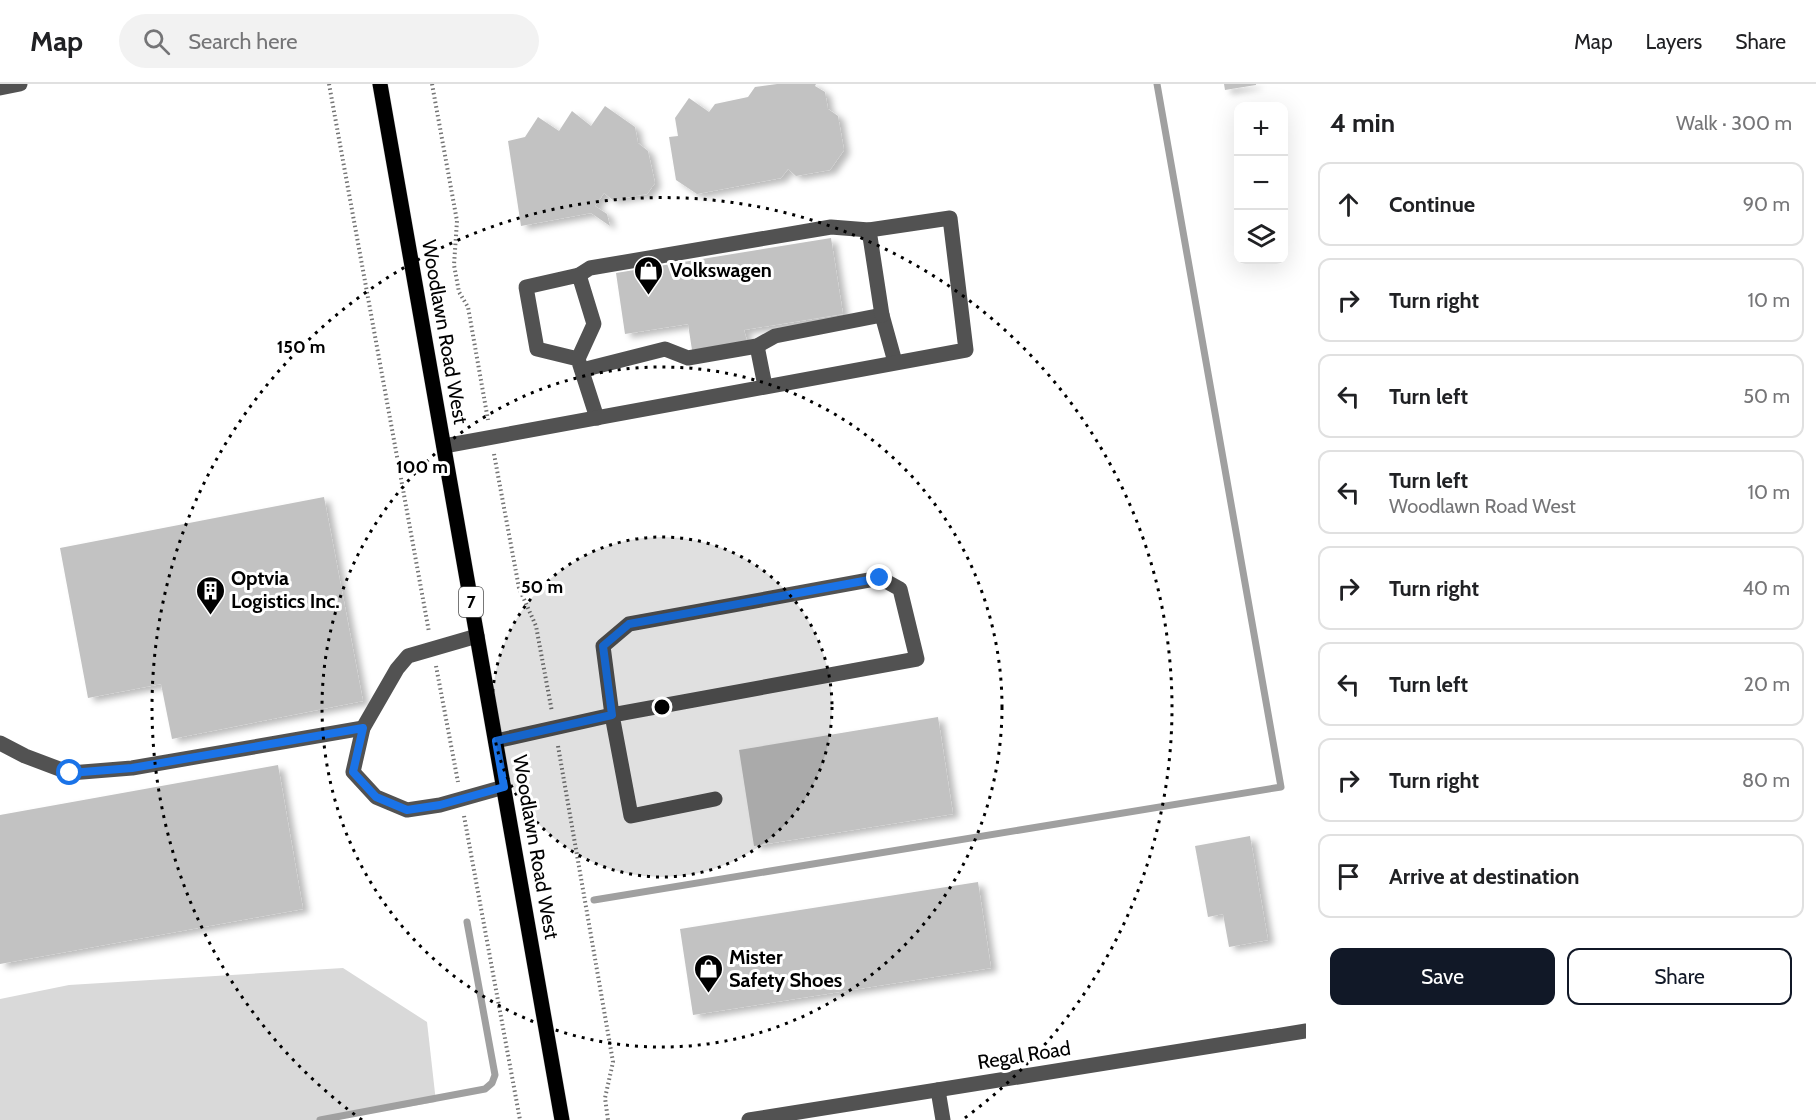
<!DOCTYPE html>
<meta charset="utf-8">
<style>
:root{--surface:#fff;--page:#f2f2f2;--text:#202124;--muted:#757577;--line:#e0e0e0;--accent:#111827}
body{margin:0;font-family:Cabin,sans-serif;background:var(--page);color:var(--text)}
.controls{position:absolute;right:18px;top:18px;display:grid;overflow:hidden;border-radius:12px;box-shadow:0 6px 24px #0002}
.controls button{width:54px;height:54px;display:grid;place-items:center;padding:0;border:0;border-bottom:2px solid var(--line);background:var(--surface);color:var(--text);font:30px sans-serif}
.stop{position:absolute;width:18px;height:18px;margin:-14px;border:4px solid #1a73e8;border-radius:50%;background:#fff}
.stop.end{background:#1a73e8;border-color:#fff;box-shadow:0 2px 6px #0008}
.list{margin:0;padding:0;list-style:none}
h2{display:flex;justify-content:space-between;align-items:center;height:78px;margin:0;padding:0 24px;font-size:26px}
h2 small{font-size:20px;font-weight:400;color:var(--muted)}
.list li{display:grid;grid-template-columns:39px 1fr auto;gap:18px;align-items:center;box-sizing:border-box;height:84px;margin:0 12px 12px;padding:0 12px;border:2px solid var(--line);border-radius:12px}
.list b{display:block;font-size:22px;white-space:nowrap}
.list p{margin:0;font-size:20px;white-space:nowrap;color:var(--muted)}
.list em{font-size:20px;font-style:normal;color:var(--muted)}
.actions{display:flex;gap:12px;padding:18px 24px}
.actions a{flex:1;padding:14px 0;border:2px solid var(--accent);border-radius:12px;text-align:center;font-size:21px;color:var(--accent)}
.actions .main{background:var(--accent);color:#fff}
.icon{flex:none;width:33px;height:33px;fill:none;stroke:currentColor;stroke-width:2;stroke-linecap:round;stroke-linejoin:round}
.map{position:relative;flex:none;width:1306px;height:1036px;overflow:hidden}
header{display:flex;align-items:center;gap:36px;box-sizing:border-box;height:84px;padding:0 30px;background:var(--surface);border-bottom:2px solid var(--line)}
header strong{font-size:28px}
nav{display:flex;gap:33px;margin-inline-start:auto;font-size:21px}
.search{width:420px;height:54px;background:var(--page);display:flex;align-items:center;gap:15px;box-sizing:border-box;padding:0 21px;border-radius:33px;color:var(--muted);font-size:22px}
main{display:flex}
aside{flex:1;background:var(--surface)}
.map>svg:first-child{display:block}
.green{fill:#d9d9d9}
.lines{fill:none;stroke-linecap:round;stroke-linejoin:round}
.stream{stroke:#a0a0a0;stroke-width:7}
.building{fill:#c2c2c2;filter:url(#shadow)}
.major-casing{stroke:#dbdbdb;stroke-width:16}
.path{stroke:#747474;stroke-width:4;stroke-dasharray:1.5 3;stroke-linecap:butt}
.minor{stroke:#525252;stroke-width:15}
.major{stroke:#000;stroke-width:15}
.route{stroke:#1a73e8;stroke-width:8}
.ring{fill:none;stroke:#000;stroke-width:3;stroke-dasharray:3 6}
.labels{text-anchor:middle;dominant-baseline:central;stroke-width:6;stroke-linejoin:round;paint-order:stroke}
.shield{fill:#fff;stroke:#4c4c4c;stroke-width:1.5}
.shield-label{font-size:18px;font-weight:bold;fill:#000}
.poi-label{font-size:20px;font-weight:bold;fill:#000;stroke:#fff;text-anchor:start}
.street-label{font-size:20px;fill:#000;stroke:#fff}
.centre{fill:#000;stroke:#fff;stroke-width:3}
.ring-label{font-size:18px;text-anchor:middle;font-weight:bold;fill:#000;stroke:#fff;stroke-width:6;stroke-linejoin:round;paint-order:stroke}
</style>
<header>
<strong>Map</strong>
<div class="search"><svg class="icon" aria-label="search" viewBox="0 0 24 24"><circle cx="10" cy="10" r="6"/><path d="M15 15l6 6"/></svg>Search here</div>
<nav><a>Map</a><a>Layers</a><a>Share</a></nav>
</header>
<main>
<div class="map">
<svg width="1306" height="1036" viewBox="0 0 1306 1036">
<defs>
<filter id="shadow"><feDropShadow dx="6" dy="4" stdDeviation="3" flood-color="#0004"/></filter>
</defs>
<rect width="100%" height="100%" fill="#fff"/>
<path class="green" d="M343,884l84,54 9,80 -106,18h-330v-121l69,-14z"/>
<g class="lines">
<g class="stream">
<path d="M594,816l687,-113 -124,-703"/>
<path d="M320,1036l165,-31 7,-6 3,-8 -28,-153"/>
</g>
</g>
<g class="building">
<path d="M777,0h39l-1,2 10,6 3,17 10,7 6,34 -14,20 -34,6 -8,-7 -7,9 -84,16 -21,-14 -7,-43 9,-1 -3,-18 14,-20 20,14 6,-8 33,-7 7,-10z"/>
<path d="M1224,0h32v1l-31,5z"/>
<path d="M605,22l30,21 3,16 10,8 7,32 -8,11 -34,6 -9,-7 -9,13 12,8 3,12 -19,-13 -70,13 -13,-85 17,-4 13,-20 21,14 13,-20 19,15z"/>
<path d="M831,154l12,76 -99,16 3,11 -55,9 -4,-26 -63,10 -9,-61z"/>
<path d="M324,413l39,204 -191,38 -11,-55 -73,14 -28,-150z"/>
<path d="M938,633l15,97 -199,32 -15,-96z"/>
<path d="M278,681l25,144 -303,55v-149z"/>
<path d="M1250,752l18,104 -39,7 -6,-33 -15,3 -13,-71z"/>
<path d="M978,798l13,86 -298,47 -13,-86z"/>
</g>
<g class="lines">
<defs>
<path id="major" d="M380,0l182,1036"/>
</defs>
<use href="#major" class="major-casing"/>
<g class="path">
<path d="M329,0l100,548"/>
<path d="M432,0l25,137 -3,44 5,27 9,15 20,113"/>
<path d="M494,370l25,134 17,38 16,86"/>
<path d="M436,582l22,116"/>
<path d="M558,662l55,316 -8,36 3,22"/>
<path d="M464,732l56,304"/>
</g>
<g class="minor">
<path d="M0,4l20,-4"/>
<path d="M579,191l11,-7 241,-41 38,3"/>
<path d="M757,262l8,40"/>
<path d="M578,275l16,-35 -15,-49 -53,12 11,62 41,10 19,59"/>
<path d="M582,286l83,-21 23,9 69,-12 18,-10 107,-21 13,47"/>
<path d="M444,362l522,-96 -16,-132 -81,12 13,85"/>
<path d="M477,552l-69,20 -11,13 -34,59 -10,44 23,25 31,13 33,-5 64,-18"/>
<path d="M496,657l116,-26 305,-56 -17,-70 -20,-11 -251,46 -26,22 9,69 19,101 84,-17"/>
<path d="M0,659l25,13 45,17 62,-5 231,-40"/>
<path d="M938,1006l5,30"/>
<path d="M749,1036l557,-89"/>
</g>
<use href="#major" class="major"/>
</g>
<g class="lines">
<path class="route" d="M70,689l62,-5 231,-40 -10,44 23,25 31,13 33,-5 64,-18 -8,-46 116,-26 -9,-69 26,-22 251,-46"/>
</g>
<circle cx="662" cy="623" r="170" fill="#000" fill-opacity=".12"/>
<g class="ring">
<circle cx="662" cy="623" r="170"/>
<circle cx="662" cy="623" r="340"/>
<path d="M362 1036A510 510 0 1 1 962 1036"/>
</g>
<defs>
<symbol id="shop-pin" viewBox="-11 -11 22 30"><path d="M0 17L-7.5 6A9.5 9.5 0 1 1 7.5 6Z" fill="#000" stroke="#fff"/><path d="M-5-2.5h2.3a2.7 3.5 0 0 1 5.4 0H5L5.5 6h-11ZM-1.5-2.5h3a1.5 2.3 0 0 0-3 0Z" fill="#fff"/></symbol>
<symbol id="building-pin" viewBox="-11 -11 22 30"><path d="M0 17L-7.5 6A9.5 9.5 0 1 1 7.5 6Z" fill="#000" stroke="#fff"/><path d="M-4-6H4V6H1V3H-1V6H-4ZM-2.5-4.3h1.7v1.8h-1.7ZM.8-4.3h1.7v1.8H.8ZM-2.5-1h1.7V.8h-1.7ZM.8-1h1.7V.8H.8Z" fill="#fff"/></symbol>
</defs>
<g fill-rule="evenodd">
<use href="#shop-pin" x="632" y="170" width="33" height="45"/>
<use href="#building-pin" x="194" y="490" width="33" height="45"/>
<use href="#shop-pin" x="692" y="868" width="33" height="45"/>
</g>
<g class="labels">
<rect class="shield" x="459" y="503" width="24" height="30" rx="4.5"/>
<g class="shield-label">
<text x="471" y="518">7</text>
</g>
<g class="poi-label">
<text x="670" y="186">Volkswagen</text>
<text x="231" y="494">Optvia<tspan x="231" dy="23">Logistics Inc.</tspan></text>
<text x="729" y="873">Mister<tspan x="729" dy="23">Safety Shoes</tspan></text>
</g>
<g class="street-label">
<text transform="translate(445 248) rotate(80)">Woodlawn Road West</text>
<text transform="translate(536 763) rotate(80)">Woodlawn Road West</text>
<text transform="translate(1024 971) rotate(-9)">Regal Road</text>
</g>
</g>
<circle cx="662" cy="623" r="9" class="centre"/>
<g class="ring-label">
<text x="301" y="269">150 m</text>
<text x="422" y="389">100 m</text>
<text x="542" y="509">50 m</text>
</g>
</svg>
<div class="controls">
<button>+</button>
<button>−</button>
<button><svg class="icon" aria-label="layers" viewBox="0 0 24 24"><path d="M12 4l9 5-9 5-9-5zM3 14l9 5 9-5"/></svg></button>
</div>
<div class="stop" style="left:70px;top:689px"></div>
<div class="stop end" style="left:880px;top:494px"></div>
</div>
<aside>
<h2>4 min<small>Walk · 300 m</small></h2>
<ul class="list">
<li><svg class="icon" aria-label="ahead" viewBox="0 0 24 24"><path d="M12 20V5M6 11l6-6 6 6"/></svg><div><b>Continue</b></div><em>90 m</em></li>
<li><svg class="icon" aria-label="right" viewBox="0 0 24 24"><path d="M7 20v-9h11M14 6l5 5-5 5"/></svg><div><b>Turn right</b></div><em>10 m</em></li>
<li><svg class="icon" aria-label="left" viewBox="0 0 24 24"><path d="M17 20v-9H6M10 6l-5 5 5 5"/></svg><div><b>Turn left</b></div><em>50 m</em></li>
<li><svg class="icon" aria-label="left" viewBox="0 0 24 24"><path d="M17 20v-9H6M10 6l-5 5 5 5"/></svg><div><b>Turn left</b><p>Woodlawn Road West</p></div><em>10 m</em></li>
<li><svg class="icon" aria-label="right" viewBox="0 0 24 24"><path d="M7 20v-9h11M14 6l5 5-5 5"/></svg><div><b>Turn right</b></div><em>40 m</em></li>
<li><svg class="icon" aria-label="left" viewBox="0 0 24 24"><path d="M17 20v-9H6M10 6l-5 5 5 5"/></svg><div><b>Turn left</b></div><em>20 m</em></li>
<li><svg class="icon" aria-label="right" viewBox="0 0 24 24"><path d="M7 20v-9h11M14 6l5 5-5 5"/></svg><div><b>Turn right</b></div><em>80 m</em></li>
<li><svg class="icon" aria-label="arrive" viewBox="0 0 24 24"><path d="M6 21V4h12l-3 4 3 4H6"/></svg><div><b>Arrive at destination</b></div></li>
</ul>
<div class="actions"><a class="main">Save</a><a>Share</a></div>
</aside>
</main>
